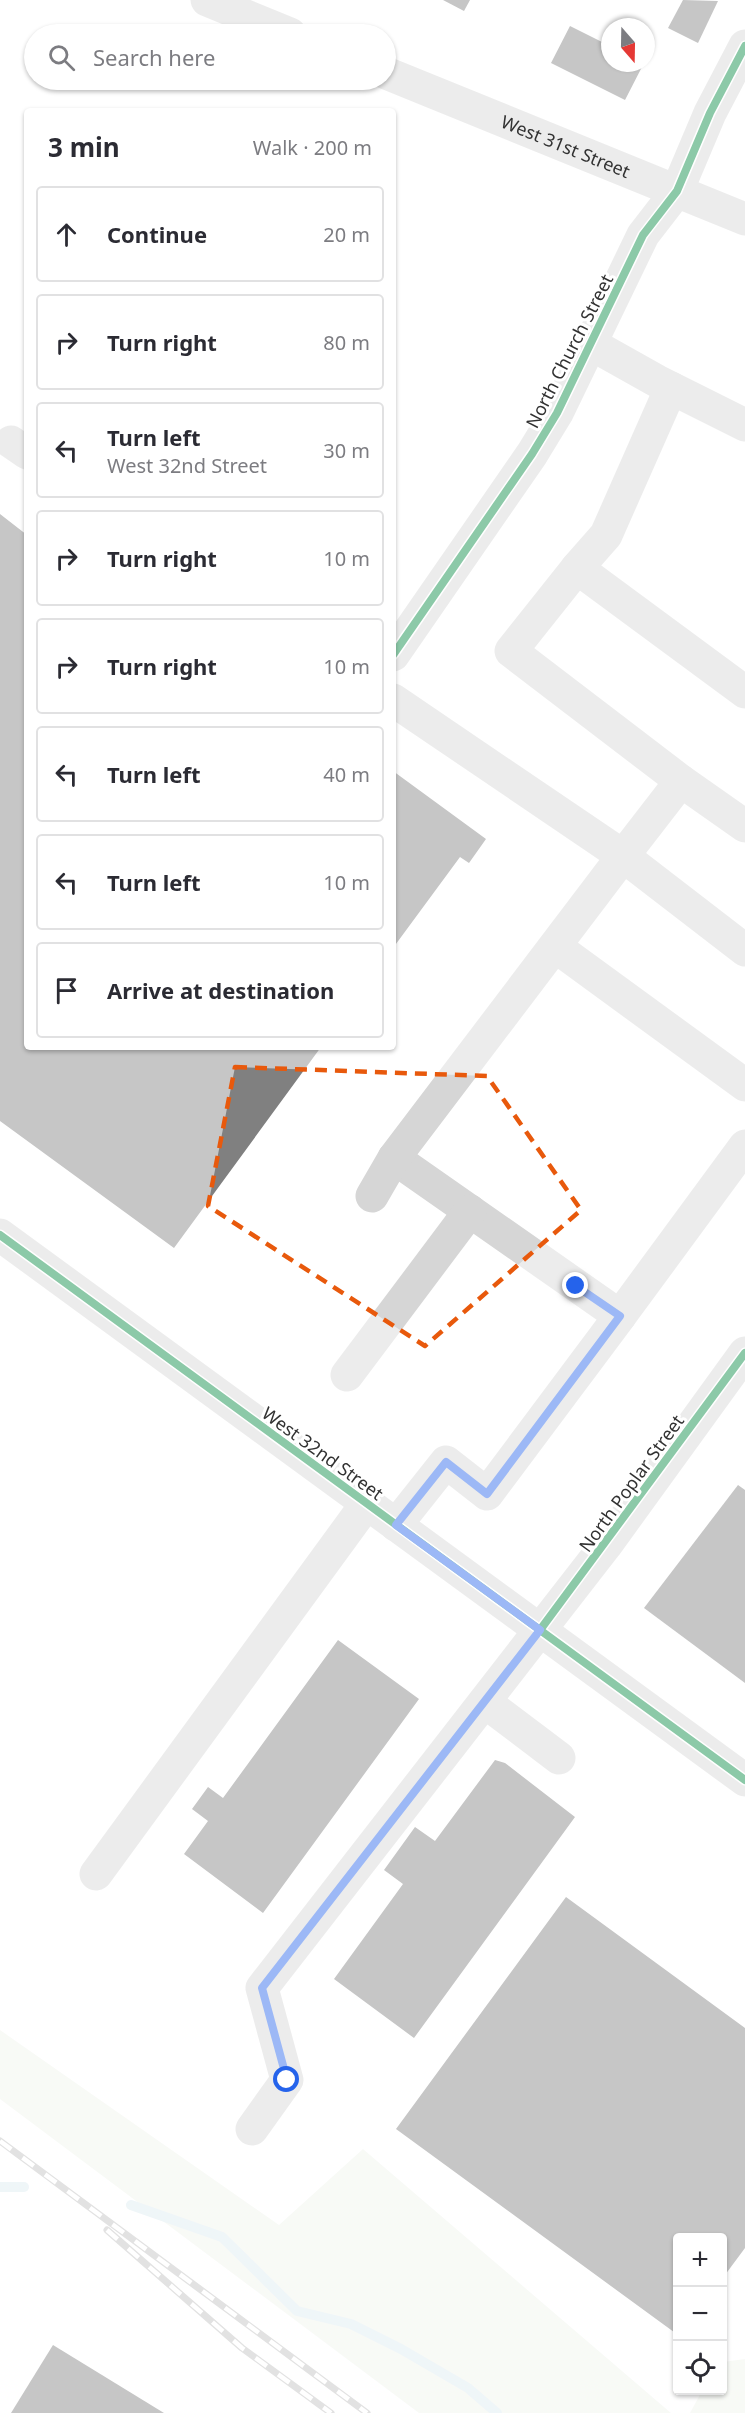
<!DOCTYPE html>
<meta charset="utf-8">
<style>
:root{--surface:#fff;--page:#f2f2f3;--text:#2b2b33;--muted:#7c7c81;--line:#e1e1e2}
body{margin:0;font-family:"Noto Sans",sans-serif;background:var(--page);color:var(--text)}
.controls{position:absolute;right:18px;bottom:18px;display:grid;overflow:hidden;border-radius:6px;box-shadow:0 2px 4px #0004}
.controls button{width:54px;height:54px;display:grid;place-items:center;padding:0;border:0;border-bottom:2px solid var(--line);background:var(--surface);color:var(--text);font:30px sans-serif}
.compass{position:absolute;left:601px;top:18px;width:54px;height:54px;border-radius:50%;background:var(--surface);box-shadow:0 2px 4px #0004;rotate:160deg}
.stop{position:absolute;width:18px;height:18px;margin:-14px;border:4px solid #2563eb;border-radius:50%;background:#fff}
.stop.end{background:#2563eb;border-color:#fff;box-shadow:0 2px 6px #0008}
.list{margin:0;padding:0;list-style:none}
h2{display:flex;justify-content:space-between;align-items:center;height:78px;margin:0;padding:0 24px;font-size:26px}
h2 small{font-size:20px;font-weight:400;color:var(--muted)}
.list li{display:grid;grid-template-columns:39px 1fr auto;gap:18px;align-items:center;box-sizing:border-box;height:96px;margin:0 12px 12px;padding:0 12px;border:2px solid var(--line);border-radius:6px}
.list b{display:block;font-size:22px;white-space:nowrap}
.list p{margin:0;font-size:20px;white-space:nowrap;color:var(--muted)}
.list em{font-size:20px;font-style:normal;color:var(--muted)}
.icon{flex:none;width:33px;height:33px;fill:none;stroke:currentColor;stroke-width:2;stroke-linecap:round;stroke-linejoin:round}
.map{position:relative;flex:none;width:745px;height:2413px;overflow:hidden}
.search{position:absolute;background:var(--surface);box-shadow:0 2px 4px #0004;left:24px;top:24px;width:372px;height:66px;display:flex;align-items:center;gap:15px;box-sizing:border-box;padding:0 21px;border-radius:33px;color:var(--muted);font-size:22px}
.panel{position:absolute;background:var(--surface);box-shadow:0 2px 4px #0004;left:24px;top:108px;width:372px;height:942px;border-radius:6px}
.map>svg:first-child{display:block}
.green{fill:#f0f3ec}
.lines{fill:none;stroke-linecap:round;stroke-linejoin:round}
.stream{stroke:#dceaf0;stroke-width:10}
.building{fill:#808080}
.minor{stroke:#d6d6d6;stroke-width:33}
.rail-casing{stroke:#bebebe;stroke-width:7}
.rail{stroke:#fff;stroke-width:4.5;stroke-dasharray:14;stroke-linecap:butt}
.cycleway-casing{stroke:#fff;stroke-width:11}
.cycleway{stroke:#00873e;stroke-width:8}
.route{stroke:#2563eb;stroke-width:8}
.marked{fill:none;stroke:#e8590c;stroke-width:4.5;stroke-dasharray:12 8;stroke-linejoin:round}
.labels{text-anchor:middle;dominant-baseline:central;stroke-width:6;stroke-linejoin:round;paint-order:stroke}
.street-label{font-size:18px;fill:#323232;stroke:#fff}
</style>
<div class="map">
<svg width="745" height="2413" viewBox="0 0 745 2413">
<rect width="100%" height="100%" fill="#fff"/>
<g class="green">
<path d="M0,2030l279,195 84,-76 308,264h-252l-419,-314z"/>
<path d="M745,2359v54h-55l12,-22 20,-1 1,-28z"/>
</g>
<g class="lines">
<g class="stream">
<path d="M0,2187h24"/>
<path d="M131,2205l91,32 75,74 54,13 50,25 67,39 29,25"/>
</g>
</g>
<g class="building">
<path d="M443,0h27l-6,11z"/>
<path d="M683,0l35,1 -20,42 -30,-15z"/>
<path d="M570,26l40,20v17h34l-19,37 -74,-37z"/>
<path d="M0,514l27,21v512h294l-147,201 -174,-127z"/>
<path d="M393,771l93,68 -17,24 -9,-6 -67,91z"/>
<path d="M738,1485l7,5v193l-101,-75z"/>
<path d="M338,1640l81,59 -156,214 -79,-59 24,-33 -16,-12 16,-22 15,11z"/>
<path d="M495,1760l10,3 70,54 -161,221 -80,-59 69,-95 -19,-14 31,-43 20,14z"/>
<path d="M566,1897l179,131v220l-23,31v-41h-44v97l-282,-206z"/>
<path d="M53,2345l111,68h-153z"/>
</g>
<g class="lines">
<g class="minor">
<path d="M207,0l83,34"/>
<path id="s1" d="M386,73l359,146"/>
<path d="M591,344l66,37 88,44"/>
<path d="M11,442l16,11"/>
<path d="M577,568l29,-33 65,-147"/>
<path d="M393,655l139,-201 25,-41 86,-178 34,-44 33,-78 35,-67"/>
<path d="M745,692l-168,-124 -66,83 170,130 64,45"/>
<path d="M393,700l230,156 58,-75"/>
<path d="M556,947l189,138"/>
<path d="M394,1158l226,158 -133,178 -41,-32 -50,63"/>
<path d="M372,1196l22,-38 229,-302 122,94"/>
<path d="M0,1235l745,545"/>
<path d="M620,1316l125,-170"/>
<path d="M347,1375l123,-164"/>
<path d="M485,1702l74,56"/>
<path d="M96,1874l271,-371"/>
<path d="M252,2129l35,-49 -25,-92 344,-443 139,-192"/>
</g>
<defs>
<g id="rail">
<path d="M0,2141l367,272"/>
<path d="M107,2230l135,118 89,65"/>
</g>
</defs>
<use href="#rail" class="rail-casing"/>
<use href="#rail" class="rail"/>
<defs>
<g id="cycleway">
<path d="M393,655l139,-201 25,-41 86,-178 34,-44 33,-78 35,-67"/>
<path d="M0,1235l745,545"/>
<path d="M540,1630l205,-277"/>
</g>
</defs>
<use href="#cycleway" class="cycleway-casing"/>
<use href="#cycleway" class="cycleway"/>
</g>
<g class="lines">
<path class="route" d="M287,2080l-25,-92 278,-358 -144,-105 50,-63 41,32 133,-178 -44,-30"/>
</g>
<path d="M0 0H745V2413H0ZM235,1067l252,9 94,134 -156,136 -217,-140z" fill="#fff" fill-opacity=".55" fill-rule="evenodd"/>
<path class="marked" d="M235,1067l252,9 94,134 -156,136 -217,-140z"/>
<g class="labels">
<g class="street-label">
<text stroke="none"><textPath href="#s1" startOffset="194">West 31st Street</textPath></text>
<text transform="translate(569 351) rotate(-63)">North Church Street</text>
<text transform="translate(323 1453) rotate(36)">West 32nd Street</text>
<text transform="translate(631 1483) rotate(-54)">North Poplar Street</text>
</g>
</g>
</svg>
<div class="controls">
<button>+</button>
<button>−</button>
<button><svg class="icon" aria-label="locate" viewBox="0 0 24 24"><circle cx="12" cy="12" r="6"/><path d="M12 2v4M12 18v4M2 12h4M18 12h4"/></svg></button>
</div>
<svg class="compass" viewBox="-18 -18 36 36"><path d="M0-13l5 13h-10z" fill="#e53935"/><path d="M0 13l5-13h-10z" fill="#7c7c81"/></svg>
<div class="stop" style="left:287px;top:2080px"></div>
<div class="stop end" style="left:576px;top:1286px"></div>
<div class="search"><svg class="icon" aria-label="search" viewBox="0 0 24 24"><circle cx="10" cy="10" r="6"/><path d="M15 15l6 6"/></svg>Search here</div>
<section class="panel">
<h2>3 min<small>Walk · 200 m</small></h2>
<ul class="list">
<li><svg class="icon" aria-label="ahead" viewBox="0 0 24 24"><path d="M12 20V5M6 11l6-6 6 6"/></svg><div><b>Continue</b></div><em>20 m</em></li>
<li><svg class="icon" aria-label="right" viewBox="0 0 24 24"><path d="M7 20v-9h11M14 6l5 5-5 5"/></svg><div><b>Turn right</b></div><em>80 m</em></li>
<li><svg class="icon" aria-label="left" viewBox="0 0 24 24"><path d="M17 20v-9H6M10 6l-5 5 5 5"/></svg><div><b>Turn left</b><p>West 32nd Street</p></div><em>30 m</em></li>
<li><svg class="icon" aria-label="right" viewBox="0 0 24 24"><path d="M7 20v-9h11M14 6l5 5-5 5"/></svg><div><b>Turn right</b></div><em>10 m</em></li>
<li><svg class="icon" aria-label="right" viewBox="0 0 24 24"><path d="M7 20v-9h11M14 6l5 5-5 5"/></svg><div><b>Turn right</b></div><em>10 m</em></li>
<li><svg class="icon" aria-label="left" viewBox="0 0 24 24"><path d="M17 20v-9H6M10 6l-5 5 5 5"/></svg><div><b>Turn left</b></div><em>40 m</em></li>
<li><svg class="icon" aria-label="left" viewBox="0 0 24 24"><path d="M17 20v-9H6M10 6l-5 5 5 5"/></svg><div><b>Turn left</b></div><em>10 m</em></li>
<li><svg class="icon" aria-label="arrive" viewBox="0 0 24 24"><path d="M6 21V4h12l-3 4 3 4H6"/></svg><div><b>Arrive at destination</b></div></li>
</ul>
</section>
</div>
